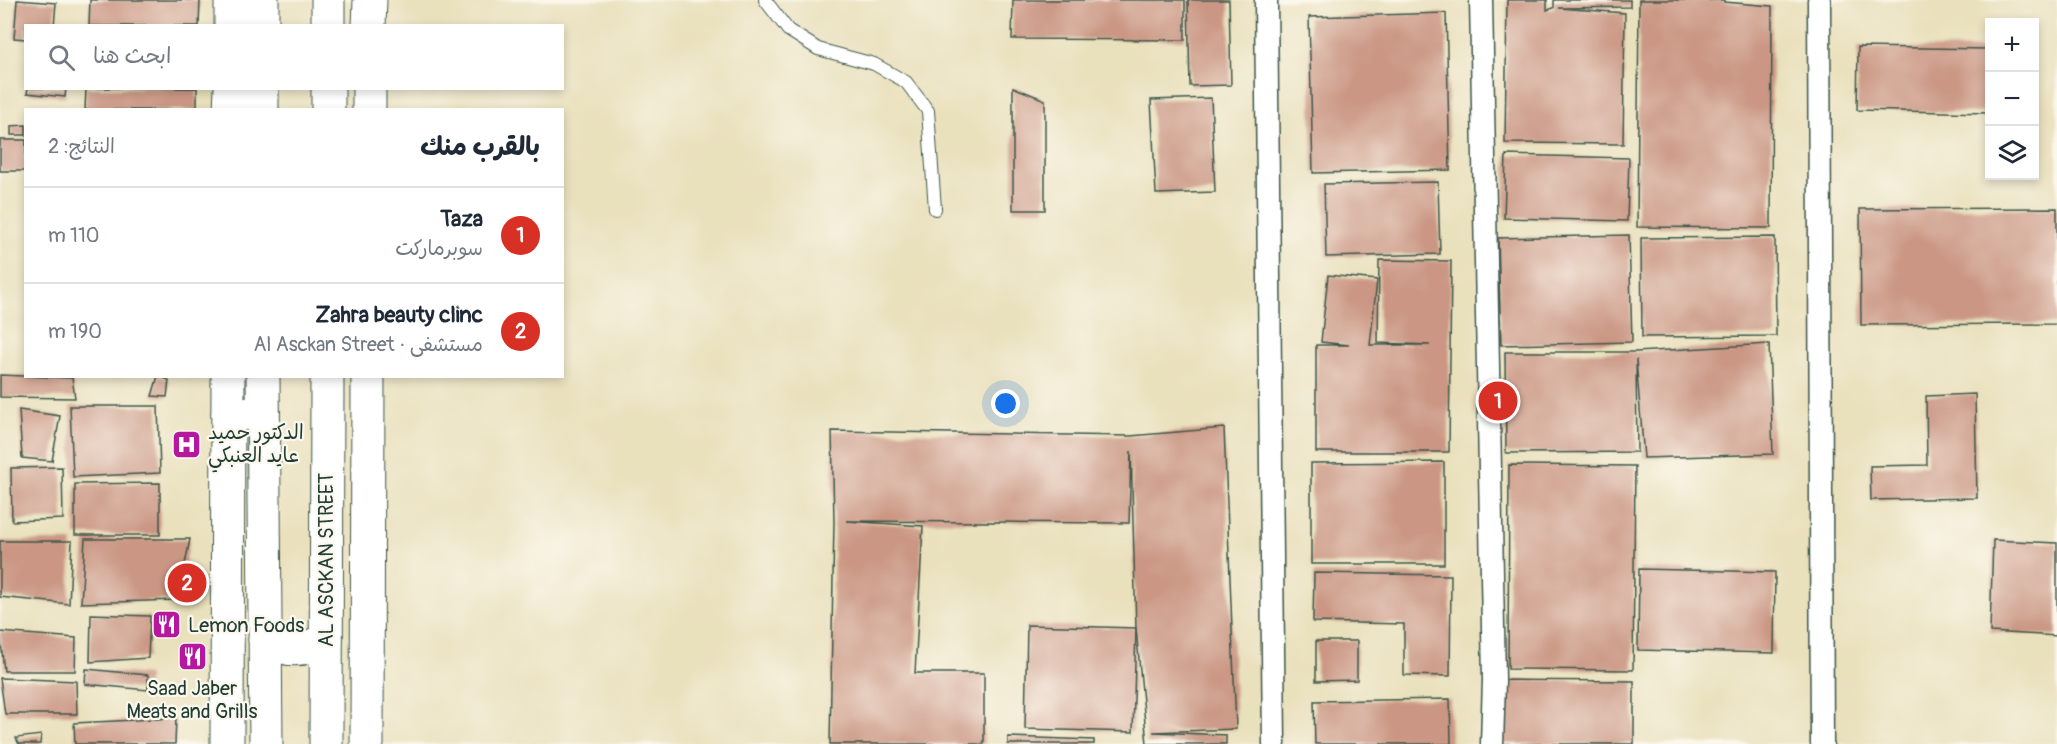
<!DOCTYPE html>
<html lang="ar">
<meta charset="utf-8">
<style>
:root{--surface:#fff;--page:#f2f2f3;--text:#1f2937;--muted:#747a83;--line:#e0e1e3;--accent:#d93025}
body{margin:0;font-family:Pangolin,"Playpen Sans Arabic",sans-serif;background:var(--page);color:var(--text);direction:rtl}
.controls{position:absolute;right:18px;top:18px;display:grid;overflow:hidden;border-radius:0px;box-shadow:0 3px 9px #0003}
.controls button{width:54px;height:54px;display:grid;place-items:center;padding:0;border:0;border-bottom:2px solid var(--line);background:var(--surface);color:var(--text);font:30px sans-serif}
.you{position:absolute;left:1006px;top:404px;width:21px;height:21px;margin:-15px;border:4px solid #fff;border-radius:50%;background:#1a73e8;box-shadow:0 0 0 9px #1a73e833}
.badge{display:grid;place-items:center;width:39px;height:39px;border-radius:50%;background:var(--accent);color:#fff;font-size:20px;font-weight:700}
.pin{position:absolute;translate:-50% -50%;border:3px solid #fff;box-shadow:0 2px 6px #0006}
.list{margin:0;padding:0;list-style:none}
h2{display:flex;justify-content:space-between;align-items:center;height:78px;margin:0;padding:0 24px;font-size:26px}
h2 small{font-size:20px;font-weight:400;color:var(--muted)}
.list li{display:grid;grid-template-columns:39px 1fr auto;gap:18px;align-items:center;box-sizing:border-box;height:96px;padding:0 24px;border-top:2px solid var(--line)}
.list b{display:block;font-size:22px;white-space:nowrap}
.list p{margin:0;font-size:20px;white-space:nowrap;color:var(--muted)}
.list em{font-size:20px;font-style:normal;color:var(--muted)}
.icon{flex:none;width:33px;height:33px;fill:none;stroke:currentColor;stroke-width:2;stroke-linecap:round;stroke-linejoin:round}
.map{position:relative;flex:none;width:2057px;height:744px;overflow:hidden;direction:ltr}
.search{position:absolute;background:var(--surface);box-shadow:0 3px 9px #0003;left:24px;top:24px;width:540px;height:66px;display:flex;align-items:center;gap:15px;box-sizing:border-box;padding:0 21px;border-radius:0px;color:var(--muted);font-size:22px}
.panel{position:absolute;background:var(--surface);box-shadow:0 3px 9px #0003;left:24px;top:108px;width:540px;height:270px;border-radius:0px;direction:rtl}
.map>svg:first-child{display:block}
.building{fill:#cb9784}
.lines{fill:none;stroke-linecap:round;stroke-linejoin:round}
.lane-casing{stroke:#3d5548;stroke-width:14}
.street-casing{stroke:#3d5548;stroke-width:25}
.secondary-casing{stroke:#3d5548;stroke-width:35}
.primary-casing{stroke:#3d5548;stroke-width:35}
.lane{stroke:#fff;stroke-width:12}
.street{stroke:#fff;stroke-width:22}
.secondary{stroke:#fff;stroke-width:33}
.primary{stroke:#fff;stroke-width:33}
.labels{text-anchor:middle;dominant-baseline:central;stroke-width:4.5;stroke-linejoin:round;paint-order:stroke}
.poi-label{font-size:20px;fill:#1f3d34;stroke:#fbf7ec;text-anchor:start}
.street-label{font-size:20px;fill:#1f3d34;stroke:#fbf7ec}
</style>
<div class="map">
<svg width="2057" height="744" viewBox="0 0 2057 744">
<rect width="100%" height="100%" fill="#fbf7ec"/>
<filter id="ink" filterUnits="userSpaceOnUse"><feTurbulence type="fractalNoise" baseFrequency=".0167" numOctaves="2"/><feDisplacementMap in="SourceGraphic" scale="12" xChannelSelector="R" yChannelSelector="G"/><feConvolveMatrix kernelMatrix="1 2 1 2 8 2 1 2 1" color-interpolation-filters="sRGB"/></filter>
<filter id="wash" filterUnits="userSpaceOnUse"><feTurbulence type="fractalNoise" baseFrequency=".008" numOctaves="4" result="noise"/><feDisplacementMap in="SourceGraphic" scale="24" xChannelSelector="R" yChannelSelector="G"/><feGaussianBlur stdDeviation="1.35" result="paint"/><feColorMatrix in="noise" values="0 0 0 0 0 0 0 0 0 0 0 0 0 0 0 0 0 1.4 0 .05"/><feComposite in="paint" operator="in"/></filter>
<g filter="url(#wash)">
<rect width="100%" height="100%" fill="#e9e0bc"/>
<g id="blocks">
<g class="building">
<path d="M17,0l39,3 -2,23h-28v13l-12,-1z"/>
<path d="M90,0h110l-1,26h-110z"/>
<path d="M1013,0h172v40l-173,-1z"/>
<path d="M1188,0h41l2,85 -41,1z"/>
<path d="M1507,0h40v10l7,-2v-8h76v7l-71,1 66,5 -2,131 -118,-1z"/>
<path d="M1639,0h85v2l48,4 -1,222 -134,-1z"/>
<path d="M1446,13l4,157 -137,3 -4,-156z"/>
<path d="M1858,47l131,2 -1,64 -131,-3z"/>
<path d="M1013,87l32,13v110h-32z"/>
<path d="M28,88h38l-1,9 -38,-4z"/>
<path d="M86,88h111v22h-112z"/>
<path d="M1211,98l4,94 -59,2 -5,-94z"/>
<path d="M26,125v10h-15v-9z"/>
<rect x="0" y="140" width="26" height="31"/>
<path d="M1506,155l123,3 -2,63 -123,-3z"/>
<path d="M1438,182l2,72 -114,3 -2,-73z"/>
<path d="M2057,208v116l-196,1 -1,-116z"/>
<path d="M1629,235l3,107 -131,3 -3,-107z"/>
<path d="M1775,237l1,99 -134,1 -1,-99z"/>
<path d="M1379,260l72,1 -2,191h-133v-107h33l-28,-3 7,-67 49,5 -7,65h60l-52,-2z"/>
<path d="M1769,344l4,110 -129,4 -8,-99 1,93 -131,1 -1,-101h131z"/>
<path d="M0,375l72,3 3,20 -75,-1z"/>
<path d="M158,376l11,4 -2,17 -15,-1z"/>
<path d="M1975,394l2,104 -106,2 -1,-34 57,-1 -1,-69z"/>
<path d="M70,406h88l2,67 -87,4z"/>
<path d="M19,410l41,6 -8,45 -30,-3z"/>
<path d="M1224,428l12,301 -83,3 73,3v9h-79l-11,-116 -5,-177 -2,72 -282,-2 76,5 -8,147h69v71h-154l4,-223 -2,-90 298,5z"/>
<path d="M1444,462v102h-133v-101z"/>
<path d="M1509,465l126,1 -2,204 -125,-1z"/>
<path d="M62,467l1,52 -51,2 -1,-53z"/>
<path d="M160,483v52h-85v-51z"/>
<path d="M85,539h105l-12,61 -97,3z"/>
<path d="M1993,540l64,3v93l-67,-4z"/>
<path d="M0,541h72l-3,63 -69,-7z"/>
<path d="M1639,569l136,3 -1,81 -136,-3z"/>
<path d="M1314,573l137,2 -1,101 -46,-1v-51l-91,-2z"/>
<path d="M91,614l59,2 -2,42 -58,4z"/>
<path d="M1027,625l109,3 -3,104 -108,-3z"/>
<path d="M0,632l76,6 -1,33h-71z"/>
<path d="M1316,641h41v39l-41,1z"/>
<path d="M86,669l62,6v15l-63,-6z"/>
<path d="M0,678l76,3 1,33h-72z"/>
<path d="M1494,680l140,1v63h-139z"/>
<path d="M1450,699l1,45h-136l-1,-43z"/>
<path d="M176,718l-1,26h-100l-1,-21z"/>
<path d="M41,735l-1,9h-21l-3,-6z"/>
<path d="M1008,737l86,3v4h-86z"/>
</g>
</g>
</g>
<g filter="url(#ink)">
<use href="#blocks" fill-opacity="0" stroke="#3d5548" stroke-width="1.5"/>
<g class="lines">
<defs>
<path id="lane" d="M765,0l23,30 30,19 56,15 32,18 22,29 7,98"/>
<g id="street">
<path d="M1266,0l8,744"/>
<path d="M1481,0l13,680 -2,64"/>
<path d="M1819,0l3,744"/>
</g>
<g id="secondary">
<path d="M231,0v26"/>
<path d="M369,26l1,-26"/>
<path d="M230,110l1,-22"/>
<path d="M369,110v-22"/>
<path d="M227,744l1,-368"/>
<path d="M367,744l1,-368"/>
</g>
<g id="primary">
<path d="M262,0v26"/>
<path d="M328,26v-26"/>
<path d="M262,88v22"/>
<path d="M328,110v-22"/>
<path d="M263,376l3,368"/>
<path d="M228,414l35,-1"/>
<path d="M265,640c21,12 40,12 61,-1"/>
<path d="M326,744l1,-368"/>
</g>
</defs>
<use href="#lane" class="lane-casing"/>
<use href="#street" class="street-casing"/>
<use href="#secondary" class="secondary-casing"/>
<use href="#primary" class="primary-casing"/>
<use href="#lane" class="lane"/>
<use href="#street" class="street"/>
<use href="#secondary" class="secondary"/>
<use href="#primary" class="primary"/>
</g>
</g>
<defs>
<symbol id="hospital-square" viewBox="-11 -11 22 22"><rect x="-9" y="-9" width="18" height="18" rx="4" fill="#b5179e" stroke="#fbf7ec"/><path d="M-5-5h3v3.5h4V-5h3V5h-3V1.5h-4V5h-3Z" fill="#fff"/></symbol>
<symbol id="restaurant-square" viewBox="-11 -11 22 22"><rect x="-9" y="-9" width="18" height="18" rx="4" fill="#b5179e" stroke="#fbf7ec"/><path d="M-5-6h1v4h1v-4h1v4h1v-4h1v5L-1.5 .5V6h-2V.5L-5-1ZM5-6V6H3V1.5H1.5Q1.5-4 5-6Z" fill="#fff"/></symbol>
</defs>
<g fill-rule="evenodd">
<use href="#hospital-square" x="170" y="428" width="33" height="33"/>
<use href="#restaurant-square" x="150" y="608" width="33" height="33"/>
<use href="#restaurant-square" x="176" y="640" width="33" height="33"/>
</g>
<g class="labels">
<g class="poi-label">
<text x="208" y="432">الدكتور حميد<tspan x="208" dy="23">عايد العنبكي</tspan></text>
<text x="188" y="625">Lemon Foods</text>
<text x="192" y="688" text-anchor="middle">Saad Jaber<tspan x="192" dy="23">Meats and Grills</tspan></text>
</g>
<g class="street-label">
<text transform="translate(326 560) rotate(-90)">AL ASCKAN STREET</text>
</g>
</g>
</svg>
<div class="controls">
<button>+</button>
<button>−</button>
<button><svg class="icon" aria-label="layers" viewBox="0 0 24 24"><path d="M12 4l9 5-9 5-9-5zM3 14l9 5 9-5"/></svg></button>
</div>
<div class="you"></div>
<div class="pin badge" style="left:1498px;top:401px">1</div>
<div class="pin badge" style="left:187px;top:583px">2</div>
<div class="search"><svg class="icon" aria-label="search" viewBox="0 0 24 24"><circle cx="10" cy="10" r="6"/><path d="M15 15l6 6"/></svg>ابحث هنا</div>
<section class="panel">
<h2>بالقرب منك<small>النتائج: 2</small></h2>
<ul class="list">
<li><span class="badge">1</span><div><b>Taza</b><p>سوبرماركت</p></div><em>110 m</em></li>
<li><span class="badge">2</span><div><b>Zahra beauty clinc</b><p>مستشفى · Al Asckan Street</p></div><em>190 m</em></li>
</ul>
</section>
</div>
